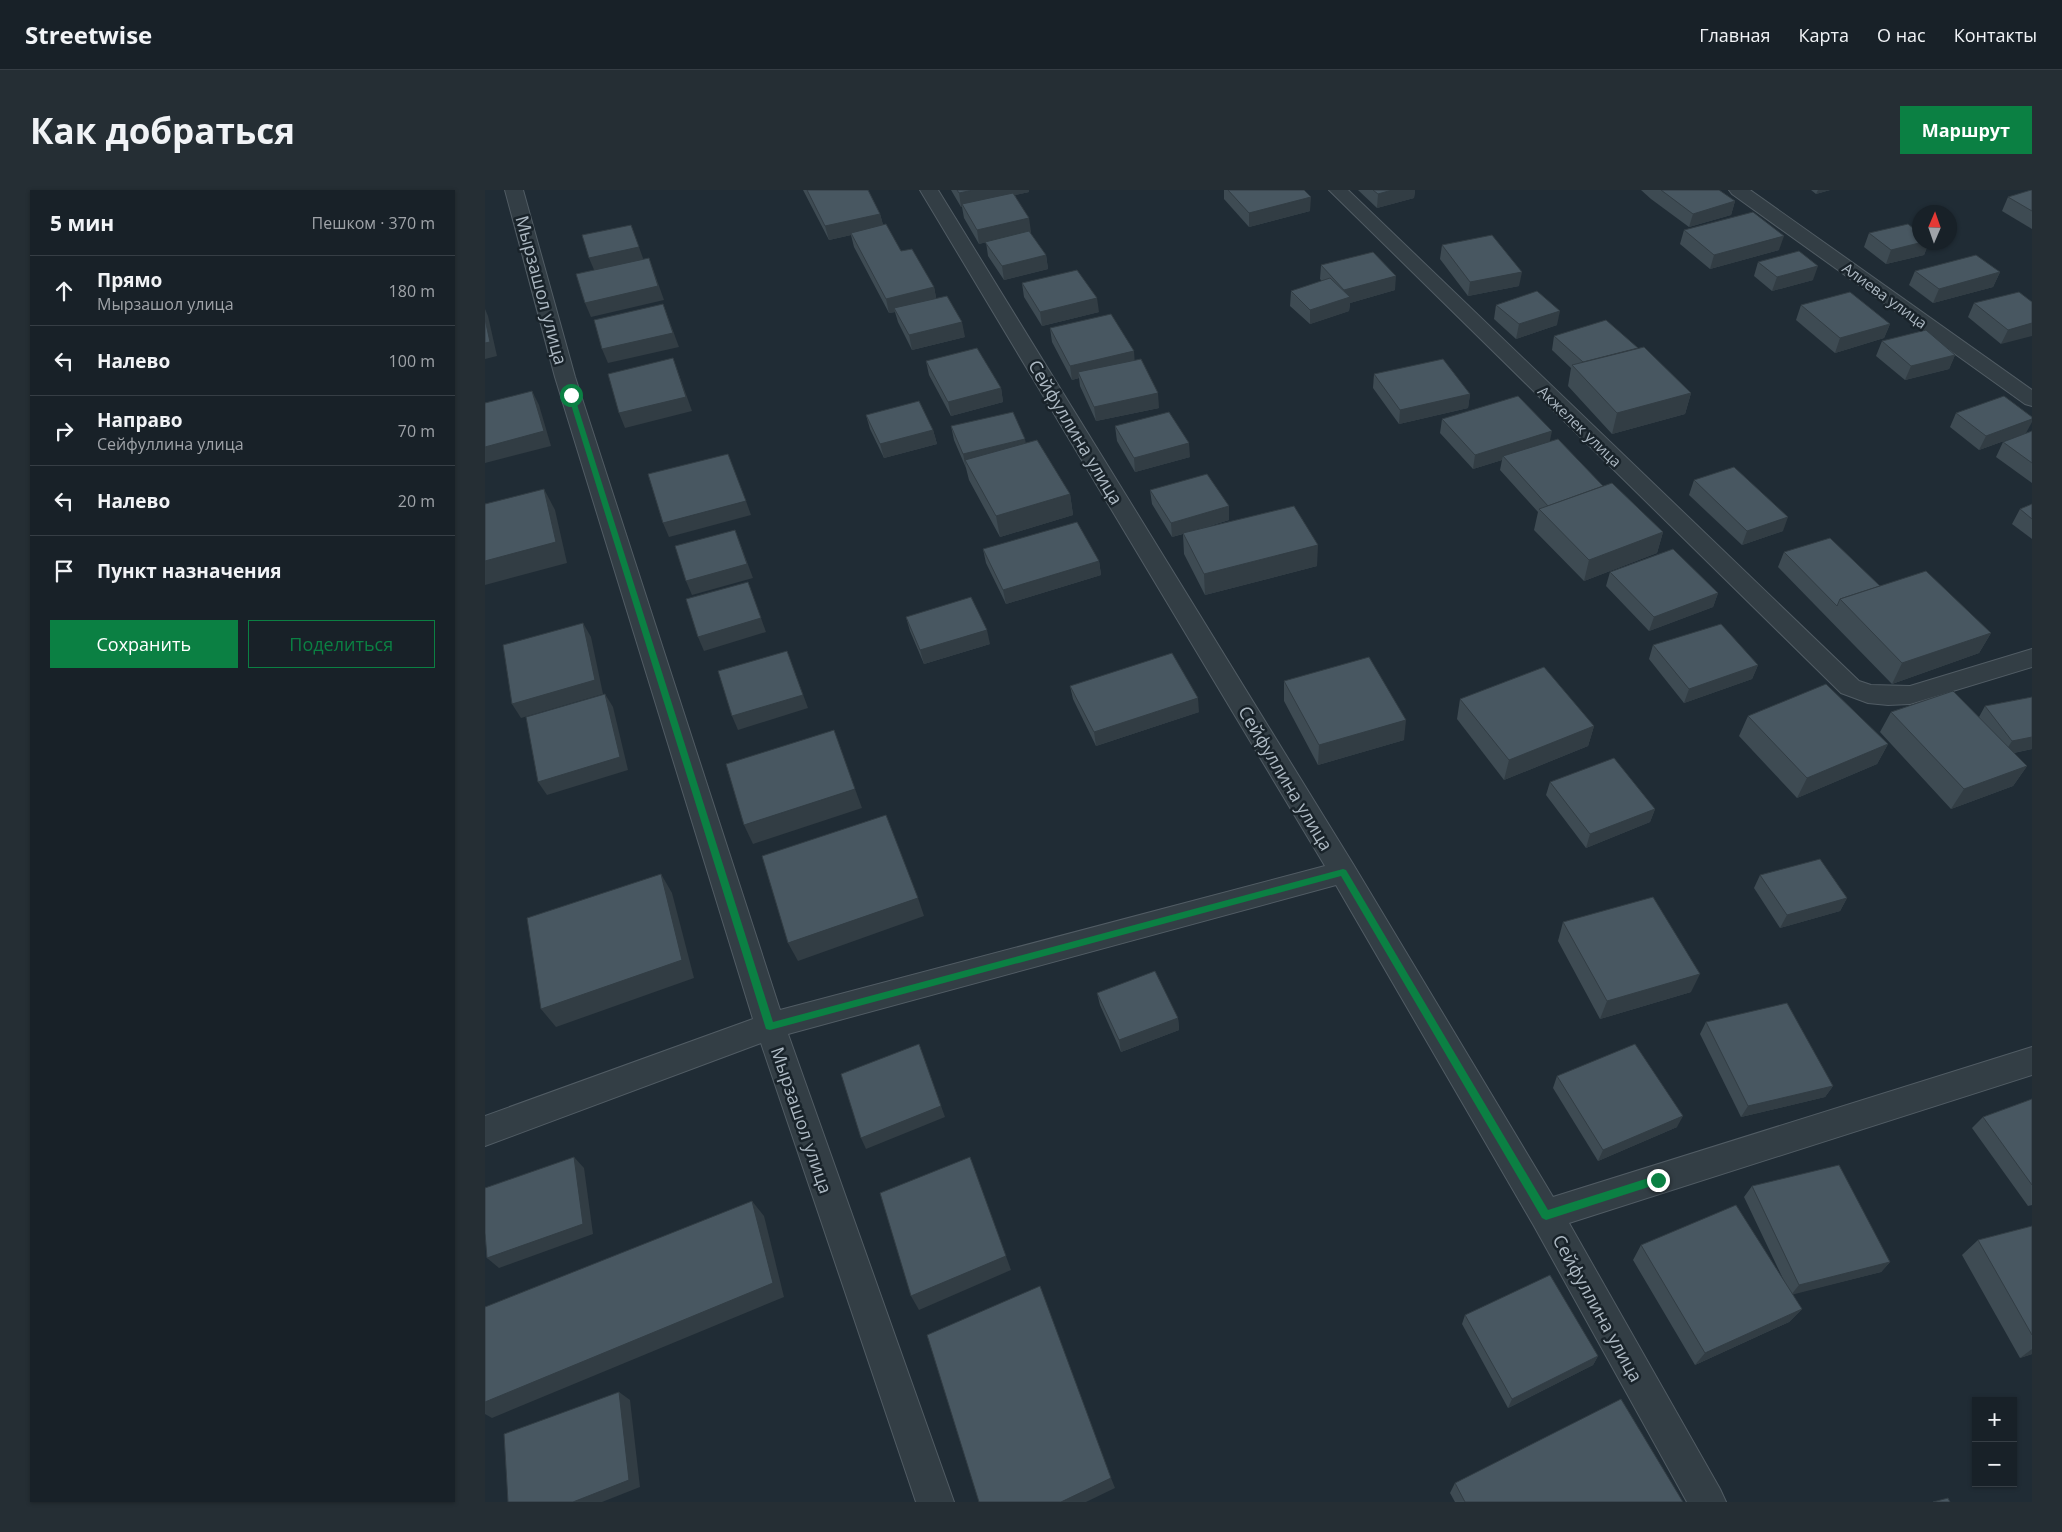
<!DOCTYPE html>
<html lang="ru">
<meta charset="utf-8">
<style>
:root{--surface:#182128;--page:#252e34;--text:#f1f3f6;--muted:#9fa3a8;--line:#363e45;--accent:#0b8043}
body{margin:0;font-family:"Open Sans",sans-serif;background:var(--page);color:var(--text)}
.controls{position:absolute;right:15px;bottom:15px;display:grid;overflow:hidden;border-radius:0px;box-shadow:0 1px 4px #0004}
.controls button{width:45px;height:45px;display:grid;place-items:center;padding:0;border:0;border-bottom:1px solid var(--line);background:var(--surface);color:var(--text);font:25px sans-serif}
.compass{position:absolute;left:1427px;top:15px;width:45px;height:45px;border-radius:50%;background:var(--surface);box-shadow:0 1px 4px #0004;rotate:2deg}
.stop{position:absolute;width:15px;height:15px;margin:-11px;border:4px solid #0b8043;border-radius:50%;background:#fff}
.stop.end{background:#0b8043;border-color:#fff;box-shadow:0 1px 5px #0008}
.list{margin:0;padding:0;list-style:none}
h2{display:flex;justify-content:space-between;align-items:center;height:65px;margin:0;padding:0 20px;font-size:21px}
h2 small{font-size:16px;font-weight:400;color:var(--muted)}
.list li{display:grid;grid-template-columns:32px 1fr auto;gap:15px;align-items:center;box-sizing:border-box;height:70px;padding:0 20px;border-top:1px solid var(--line)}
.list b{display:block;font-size:19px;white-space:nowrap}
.list p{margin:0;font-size:16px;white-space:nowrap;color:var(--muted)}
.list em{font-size:16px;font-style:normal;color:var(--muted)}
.actions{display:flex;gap:10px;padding:15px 20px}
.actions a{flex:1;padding:11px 0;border:1px solid var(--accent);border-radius:0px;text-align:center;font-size:18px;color:var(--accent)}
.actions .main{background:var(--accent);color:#fff}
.icon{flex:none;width:28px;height:28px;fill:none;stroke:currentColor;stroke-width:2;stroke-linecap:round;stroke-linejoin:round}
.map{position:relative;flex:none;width:1547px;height:1312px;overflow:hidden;border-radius:0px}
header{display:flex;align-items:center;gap:30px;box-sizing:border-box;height:70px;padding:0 25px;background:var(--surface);border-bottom:1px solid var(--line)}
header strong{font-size:24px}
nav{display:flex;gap:28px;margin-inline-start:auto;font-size:18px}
.intro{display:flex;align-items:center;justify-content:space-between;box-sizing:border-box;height:120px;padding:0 30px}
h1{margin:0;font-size:35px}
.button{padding:12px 22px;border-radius:0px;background:var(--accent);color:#fff;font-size:18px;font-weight:700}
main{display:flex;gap:30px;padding:0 30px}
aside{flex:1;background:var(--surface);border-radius:0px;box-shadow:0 1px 4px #0004}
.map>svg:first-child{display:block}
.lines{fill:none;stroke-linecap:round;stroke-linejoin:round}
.street-casing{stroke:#515c64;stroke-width:2}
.street{fill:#333e45;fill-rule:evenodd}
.wall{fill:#3e4b53}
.shaded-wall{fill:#323d44}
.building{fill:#485761;stroke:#323d44}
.route{fill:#0b8043}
.labels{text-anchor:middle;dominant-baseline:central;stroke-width:5;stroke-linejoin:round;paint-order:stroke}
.far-street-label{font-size:15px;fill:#adb9c3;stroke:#19232a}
.street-label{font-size:18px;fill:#adb9c3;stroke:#19232a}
</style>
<header>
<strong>Streetwise</strong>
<nav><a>Главная</a><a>Карта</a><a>О нас</a><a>Контакты</a></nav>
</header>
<div class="intro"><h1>Как добраться</h1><a class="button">Маршрут</a></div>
<main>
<aside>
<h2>5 мин<small>Пешком · 370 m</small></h2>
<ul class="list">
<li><svg class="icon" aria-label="ahead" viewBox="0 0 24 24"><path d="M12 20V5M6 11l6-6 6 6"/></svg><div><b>Прямо</b><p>Мырзашол улица</p></div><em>180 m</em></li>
<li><svg class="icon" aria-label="left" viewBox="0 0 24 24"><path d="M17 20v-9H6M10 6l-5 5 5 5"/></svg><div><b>Налево</b></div><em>100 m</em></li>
<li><svg class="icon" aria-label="right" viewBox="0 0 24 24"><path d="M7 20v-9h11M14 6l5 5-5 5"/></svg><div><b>Направо</b><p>Сейфуллина улица</p></div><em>70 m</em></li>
<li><svg class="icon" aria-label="left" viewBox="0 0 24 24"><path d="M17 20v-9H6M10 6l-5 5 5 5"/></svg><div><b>Налево</b></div><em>20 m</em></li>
<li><svg class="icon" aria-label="arrive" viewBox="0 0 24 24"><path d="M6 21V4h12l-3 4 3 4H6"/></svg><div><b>Пункт назначения</b></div></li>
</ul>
<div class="actions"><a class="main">Сохранить</a><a>Поделиться</a></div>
</aside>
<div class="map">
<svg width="1547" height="1312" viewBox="0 0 1547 1312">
<rect width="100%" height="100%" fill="#202c35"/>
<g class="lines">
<defs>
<g id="street">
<path d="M20,0h18l52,187 205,633 545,-144 -405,-676h18l415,674 200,333 479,-150v28l-463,148 151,266 6,13h-39l-153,-276 -198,-341 -548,149 166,468h-38l-155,-459 -276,103v-30l268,-97 -198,-642z"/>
<path d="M844,0h19l511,491 12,4 39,1 122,-37v18l-122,37 -22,1 -20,-2 -27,-10z"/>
<path d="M1244,0h21l282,200v16l-7,-2 -293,-210z"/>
</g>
</defs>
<use href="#street" class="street-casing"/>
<use href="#street" class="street"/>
</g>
<g class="wall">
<path d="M318,0h65l12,24 3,11 18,26 33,36 2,11 29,39 -53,13 -14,-28 -3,-10 -6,1 -35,-66 -3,-12 -22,5z"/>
<path d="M466,0h78v2l-14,3 16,37 -1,1 16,22 2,14 -44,11 -16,-24 -2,-14 -7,2 -15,-26 -2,-11h-1z"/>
<path d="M739,0h80l6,21 -61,16 -25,-28z"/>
<path d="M873,0h57l-1,8 -37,10z"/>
<path d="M1156,0h78l16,11 -4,14 -42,12 -38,-28z"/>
<path d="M1326,0h19l-14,4z"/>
<path d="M1547,0v39l-30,-18 6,-14z"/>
<path d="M1199,40l95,20 -69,19 -30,-25z"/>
<path d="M1384,43l50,9h10l-5,13 -38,9 -22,-17z"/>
<path d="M957,55l77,41 -51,10 -28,-37z"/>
<path d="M1273,72l55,18 -41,11 -18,-15z"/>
<path d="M836,75l74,25 -45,13 -1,8 -39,13 -20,-18 1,-15 31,-10 -2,-2z"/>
<path d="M1430,81l85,1 -7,15 -60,16 -24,-18z"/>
<path d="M537,93l77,29 -57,14 -18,-29z"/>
<path d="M1547,112l-31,42 -33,-27 6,-14z"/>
<path d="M1011,115l61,20 -41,14 -22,-20z"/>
<path d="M1316,115l89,19 -6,14 -49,15 -39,-33z"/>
<path d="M565,138l85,33 24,47 -63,13 -16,-35 -1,-8 -7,2 -20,-38z"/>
<path d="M1069,146l137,57 -6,21 -73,20 -44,-48 3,-18 -19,-18z"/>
<path d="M1397,151l73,14 -6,14 -44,11 -29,-24z"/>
<path d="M441,171l75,27 2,14 -52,14 -22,-41z"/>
<path d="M889,184l96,20 -2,14 -69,16 -26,-36z"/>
<path d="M1471,223l70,20 -47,17 -29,-23z"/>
<path d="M381,225l67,15 4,14 -53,14 -14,-29z"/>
<path d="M957,229l108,23 53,44 60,46 -6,21 -73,28 -50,-51 4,-18 -38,-42 2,-10 -29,9 -33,-36z"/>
<path d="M466,236l75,17 44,51 3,21 -73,22 -31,-57 -3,-12 -12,-28z"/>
<path d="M630,236l75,31 -55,15 -18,-31z"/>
<path d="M1547,241v52l-36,-26 7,-15z"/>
<path d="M1209,290l89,51 -41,14 -53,-50z"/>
<path d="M665,300l79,16v14l-35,11 123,35 -112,29 -21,-41 -1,-20 -11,3 -20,-33z"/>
<path d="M1547,314v35l-20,-15 8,-15z"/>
<path d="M498,359l116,12 2,14 -95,29 -20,-41z"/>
<path d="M1299,362l96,34 111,47 -12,20 -87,31 -114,-117z"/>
<path d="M1125,382l108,21 -5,14 -64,24 -43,-45z"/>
<path d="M421,427l84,27 -66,20 -14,-33z"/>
<path d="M1168,455l105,20 -6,14 -68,24 -35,-44z"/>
<path d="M799,491l120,59 -86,25 -34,-64z"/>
<path d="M585,496l129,26 -103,34 -23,-47z"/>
<path d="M1547,507v52l-18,4 13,13 -14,20 -62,23 -71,-77 11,-20 88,5 6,-11z"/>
<path d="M975,509l134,27 -6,20 -84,34 -47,-61z"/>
<path d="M1263,526l140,28 -11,20 -80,34 -58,-62z"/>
<path d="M1065,592l105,27 -5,13 -64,26 -40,-53z"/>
<path d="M1275,685l87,23 -7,13 -60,17 -26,-40z"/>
<path d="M1078,732l128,70 -91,27 -42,-78z"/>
<path d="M612,803l81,25 1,12 -58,22 -21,-47z"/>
<path d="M1221,832l127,64 -8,11 -84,20 -41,-83z"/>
<path d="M1072,886l120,51 -79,34 -45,-73z"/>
<path d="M1547,909v106l-4,1 -56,-78 11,-11z"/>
<path d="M1267,996l138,76 -9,10 -89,22 10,15 -13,13 -94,43 -62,-105 8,-15 145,40 -42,-88z"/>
<path d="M1547,1036v128l-12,4 -58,-103 16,-15z"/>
<path d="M980,1125l133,41 -5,9 -85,43 -46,-84z"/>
<path d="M970,1293l228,19h-228l-5,-9z"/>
</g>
<g class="shaded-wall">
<path d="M488,0h56v2l-66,15 -1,-3v3h-1l-2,-14z"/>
<path d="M907,0h23l-1,8 -37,10 1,-14z"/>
<path d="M1333,0h12l-14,4z"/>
<path d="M826,7l-1,14 -61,16v-14z"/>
<path d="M1250,11l-4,14 -42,12 4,-13z"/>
<path d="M395,24l4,14 -33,5v2l-22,5 -4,-14z"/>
<path d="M544,28l2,14 -52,12 -2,-14z"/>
<path d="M146,35l13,36 -49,11 -6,-14z"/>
<path d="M1299,46l-5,14 -69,19 4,-14z"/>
<path d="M1438,52h6l-5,13 -38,9 5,-14z"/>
<path d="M561,65l2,14 -44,11 -2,-14z"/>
<path d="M164,68l15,42 -73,17 -6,-14z"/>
<path d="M1333,76l-5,14 -41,11 5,-14z"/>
<path d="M1037,82l-3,14 -51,10 2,-14z"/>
<path d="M1515,82l-7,15 -60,16 6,-14z"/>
<path d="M911,86l-1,14 -45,13 -1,8 -39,13v-14l34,-11v-9z"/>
<path d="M449,97l3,15 -43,6 1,4 -6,1 -3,-14z"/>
<path d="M612,108l2,14 -57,14 -2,-14z"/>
<path d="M178,114l16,43 -71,16 -6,-14z"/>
<path d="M0,119l3,7 9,40 -12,3z"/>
<path d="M1075,121l-3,14 -41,14 3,-15z"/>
<path d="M477,132l3,15 -53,13 -3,-15z"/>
<path d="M1547,133v13l-31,8 7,-14z"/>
<path d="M1405,134l-6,14 -49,15 5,-15z"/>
<path d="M649,161l1,14 -57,7 1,6 -7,2 -2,-14z"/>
<path d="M1470,165l-6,14 -44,11 6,-14z"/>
<path d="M188,168l19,53 -67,17 -6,-15z"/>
<path d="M516,198l2,14 -52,14 -3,-14z"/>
<path d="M47,201l7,14 12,41 -66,17v-16z"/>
<path d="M673,203l1,15 -63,13 -2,-14z"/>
<path d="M1206,203l-6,21 -73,20 5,-21z"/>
<path d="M985,204l-2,14 -69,16 1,-14z"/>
<path d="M1547,229v3l-6,11 -47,17 7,-14z"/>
<path d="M448,240l4,14 -53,14 -4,-14z"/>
<path d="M1067,241l-3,14 -46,11 -1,4 -29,9 2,-14z"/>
<path d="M540,249l3,14 -63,7 1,8 -3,-14z"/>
<path d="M704,253l1,14 -55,15 -1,-14z"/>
<path d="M59,299l11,21 12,53 -82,22v-24z"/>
<path d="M585,304l3,21 -73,22 -4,-21z"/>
<path d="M261,311l5,14 -82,22 -6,-14z"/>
<path d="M744,316v14l-57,17 -1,-14z"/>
<path d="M1303,327l-5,14 -41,14 5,-14z"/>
<path d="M250,340l18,48 -61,17 -6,-14z"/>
<path d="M1178,342l-6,21 -73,28 5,-21z"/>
<path d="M833,355l-1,21 -112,29 -1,-21z"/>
<path d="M614,371l2,14 -95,29 -3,-14z"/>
<path d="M263,392l18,50 -62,19 -6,-14z"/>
<path d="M1233,403l-5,14 -64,24 5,-14z"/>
<path d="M98,433l8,14 12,57 -82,24 -9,-14z"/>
<path d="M502,440l3,14 -66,20 -4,-14z"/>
<path d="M1506,443l-12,20 -87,31 10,-21z"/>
<path d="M302,461l21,57 -70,22 -6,-14z"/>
<path d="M1273,475l-6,14 -68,24 5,-14z"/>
<path d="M120,504l8,13 15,63 -81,25 -9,-13z"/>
<path d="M713,508l1,14 -103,34 -2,-14z"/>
<path d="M921,530l-2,20 -86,25 1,-20z"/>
<path d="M1109,536l-6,20 -84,34 5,-20z"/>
<path d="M1547,547v12l-29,6 9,-14z"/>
<path d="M1403,554l-11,20 -80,34 10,-20z"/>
<path d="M1542,576l-14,20 -62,23 13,-20z"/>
<path d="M370,599l7,19 -109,36 -9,-19z"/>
<path d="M1170,619l-5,13 -64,26 4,-14z"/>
<path d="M176,684l11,19 22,85 -138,49 -15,-18z"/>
<path d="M433,708l6,18 -126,45 -10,-18z"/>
<path d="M1362,708l-7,13 -60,17 7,-13z"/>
<path d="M1215,784l-9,18 -91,27 7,-18z"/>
<path d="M693,828l1,12 -58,22 -2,-12z"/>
<path d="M434,854l26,73 -79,32 -5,-11z"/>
<path d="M1348,896l-8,11 -84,20 7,-11z"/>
<path d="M1198,926l-6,11 -79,34 5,-11z"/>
<path d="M89,967l10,11 9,66 -94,34 -12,-10z"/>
<path d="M485,967l41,113 -92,40 -8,-14z"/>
<path d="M267,1011l12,15 20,81 -292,121 -7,-4v-12z"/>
<path d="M1405,1072l-9,10 -90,23 8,-10z"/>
<path d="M1317,1119l-13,13 -94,43 10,-12z"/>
<path d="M1547,1159v5l-12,4z"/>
<path d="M1113,1166l-5,9 -85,43 4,-9z"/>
<path d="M134,1202l11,8 10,87 -38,15h-29z"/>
<path d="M626,1288l4,10 -29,14h-25z"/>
</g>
<g class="building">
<path d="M322,0h61l12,24 -55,12z"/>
<path d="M472,0h16l-14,3z"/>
<path d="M743,0h76l7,7 -62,16z"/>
<path d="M888,0h19l-14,4z"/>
<path d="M1176,0h58l16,11 -42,13z"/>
<path d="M1546,0h1v21l-24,-14z"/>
<path d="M528,3l16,25 -52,12 -15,-26z"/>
<path d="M1268,22l31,24 -70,19 -30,-25z"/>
<path d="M401,34l15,27 11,-2 22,38 -48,12 -35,-66z"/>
<path d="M1423,34l11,9v9h4l-32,8 -22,-17z"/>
<path d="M146,35l8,22 -50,11 -7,-23z"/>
<path d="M544,41l17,24 -44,11 -17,-24z"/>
<path d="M1007,45l30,37 -52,10 -28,-37z"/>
<path d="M1314,61l19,15 -41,11 -19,-15z"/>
<path d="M888,62l23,24 -52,14 -23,-25z"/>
<path d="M1491,65l24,17 -61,17 -24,-18z"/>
<path d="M164,68l9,28 -73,17 -9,-29z"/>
<path d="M592,80l20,28 -57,14 -18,-29z"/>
<path d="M845,88l20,19 -40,13 -19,-19z"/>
<path d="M1052,101l23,20 -41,13 -23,-19z"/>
<path d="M1365,102l40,32 -50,14 -39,-33z"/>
<path d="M1534,102l13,10v21l-24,7 -34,-27z"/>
<path d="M462,106l15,26 -53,13 -15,-27z"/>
<path d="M178,114l10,29 -71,16 -8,-29z"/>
<path d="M626,124l23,37 -64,15 -20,-38z"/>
<path d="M0,129l5,23 -5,1z"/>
<path d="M1121,130l32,28 -55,14 -29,-26z"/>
<path d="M1441,140l29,25 -44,11 -29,-25z"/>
<path d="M1159,157l47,46 -74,20 -45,-48z"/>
<path d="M492,158l24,40 -53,14 -22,-41z"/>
<path d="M188,168l13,39 -67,16 -11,-39z"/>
<path d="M656,169l17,34 -64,14 -16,-35z"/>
<path d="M958,169l27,35 -70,16 -26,-36z"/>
<path d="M47,201l12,40 -59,16v-44z"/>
<path d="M1033,206l34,35 -77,24 -33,-36z"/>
<path d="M1519,206l28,21v2l-46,17 -30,-23z"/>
<path d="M434,211l14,29 -53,14 -14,-29z"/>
<path d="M528,222l12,27 -62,15 -12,-28z"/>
<path d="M684,222l20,31 -55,15 -19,-32z"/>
<path d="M1547,241v32l-29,-21z"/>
<path d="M1073,249l45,47 -55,20 -45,-50z"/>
<path d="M552,250l33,54 -74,22 -31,-56z"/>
<path d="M243,264l18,47 -83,22 -15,-49z"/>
<path d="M1249,277l54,50 -41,14 -53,-51z"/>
<path d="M722,284l22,32 -58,17 -21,-33z"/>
<path d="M1127,293l51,49 -74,28 -50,-51z"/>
<path d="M59,299l12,53 -71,19v-57z"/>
<path d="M1547,314v15l-12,-10z"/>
<path d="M809,316l24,39 -114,29 -21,-41z"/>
<path d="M592,332l22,39 -96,29 -20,-41z"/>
<path d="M250,340l12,34 -61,17 -11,-35z"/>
<path d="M1345,348l50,48 -40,13 -3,7 -53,-54z"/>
<path d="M1188,359l45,44 -64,24 -44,-45z"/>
<path d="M1441,381l65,62 -89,30 -62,-64z"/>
<path d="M263,392l13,36 -63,19 -12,-38z"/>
<path d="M486,407l16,33 -67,20 -14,-33z"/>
<path d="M98,433l12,57 -83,24 -9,-59z"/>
<path d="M1236,434l37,41 -69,24 -36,-44z"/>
<path d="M302,461l16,44 -71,21 -14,-45z"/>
<path d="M687,463l26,45 -104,34 -24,-46z"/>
<path d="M884,467l37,63 -87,25 -35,-64z"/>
<path d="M1059,477l50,59 -85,34 -49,-61z"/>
<path d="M1341,494l62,60 -81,34 -59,-62z"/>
<path d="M1468,501l74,75 -63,23 -73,-77z"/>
<path d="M120,504l15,63 -82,25 -12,-65z"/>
<path d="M1547,507v40l-20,4 -27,-35z"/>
<path d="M349,540l21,59 -111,36 -18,-61z"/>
<path d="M1129,568l41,51 -65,25 -40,-52z"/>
<path d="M401,625l32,83 -130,45 -26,-87z"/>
<path d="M1335,669l27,39 -60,17 -27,-40z"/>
<path d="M176,684l21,86 -141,49 -14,-91z"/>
<path d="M1168,707l47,77 -93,27 -44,-79z"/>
<path d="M670,781l23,47 -59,22 -22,-47z"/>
<path d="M1302,813l46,83 -85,20 -42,-84z"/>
<path d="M434,854l22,62 -80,32 -20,-64z"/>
<path d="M1150,854l48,72 -80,34 -46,-74z"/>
<path d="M1547,909v86l-49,-68z"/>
<path d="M89,967l9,67 -96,34 -2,-25v-45z"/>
<path d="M485,967l36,99 -95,40 -31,-103z"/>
<path d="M1354,975l51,97 -91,23 -47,-99z"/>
<path d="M267,1011l21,82 -288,119v-95z"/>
<path d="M1251,1015l66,104 -97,44 -64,-108z"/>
<path d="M1547,1036v109l-54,-95z"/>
<path d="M1065,1085l48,81 -86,43 -47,-84z"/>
<path d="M555,1096l71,192 -50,24h-82l-52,-167z"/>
<path d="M134,1202l10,88 -56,22h-65l-4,-68z"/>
<path d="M1136,1209l62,103h-218l-10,-19z"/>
<path d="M1463,1308l2,4h-17z"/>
</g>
<path class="route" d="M86,203l3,2 199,627 570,-153 3,1 202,340 110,-35 3,1v7l-115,37 -4,-2 -201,-342 -571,154 -4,-1 -198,-634z"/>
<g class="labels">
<g class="far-street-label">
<text transform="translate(1400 105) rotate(36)">Алиева улица</text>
<text transform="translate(1095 236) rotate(44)">Акжелек улица</text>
</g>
<g class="street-label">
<text transform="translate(57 100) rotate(75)">Мырзашол улица</text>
<text transform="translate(591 242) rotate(59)">Сейфуллина улица</text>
<text transform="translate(801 588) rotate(59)">Сейфуллина улица</text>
<text transform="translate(317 930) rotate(71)">Мырзашол улица</text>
<text transform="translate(1113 1118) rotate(61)">Сейфуллина улица</text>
</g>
</g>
</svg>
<div class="controls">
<button>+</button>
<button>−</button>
</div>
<svg class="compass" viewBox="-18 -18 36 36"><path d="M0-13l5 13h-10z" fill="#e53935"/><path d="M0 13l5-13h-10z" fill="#9fa3a8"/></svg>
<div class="stop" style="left:86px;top:205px"></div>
<div class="stop end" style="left:1173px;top:990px"></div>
</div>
</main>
